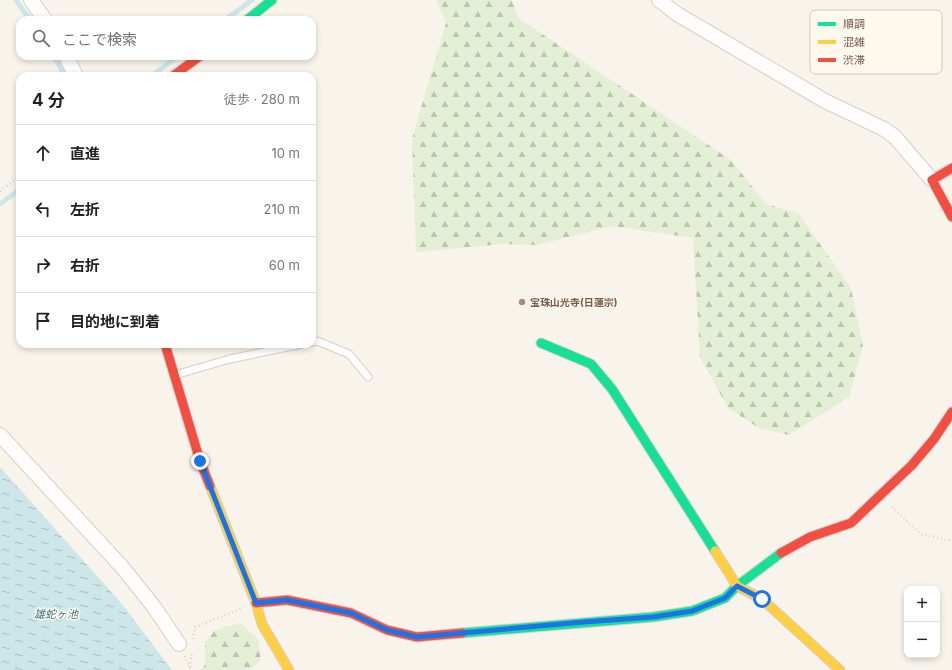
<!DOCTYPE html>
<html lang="ja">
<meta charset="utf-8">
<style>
:root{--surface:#fff;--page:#f6f6f6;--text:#222;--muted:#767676;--line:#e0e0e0}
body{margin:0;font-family:Inter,"Noto Sans JP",sans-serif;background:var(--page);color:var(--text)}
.controls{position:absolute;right:12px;bottom:12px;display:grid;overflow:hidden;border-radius:8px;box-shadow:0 2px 6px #0003}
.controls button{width:36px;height:36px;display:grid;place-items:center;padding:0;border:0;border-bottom:1px solid var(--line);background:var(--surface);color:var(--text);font:20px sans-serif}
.stop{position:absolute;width:12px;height:12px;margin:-9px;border:3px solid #1a73e8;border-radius:50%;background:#fff}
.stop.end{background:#1a73e8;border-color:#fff;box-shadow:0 1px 4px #0008}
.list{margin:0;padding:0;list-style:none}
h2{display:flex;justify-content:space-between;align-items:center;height:52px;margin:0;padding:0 16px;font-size:17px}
h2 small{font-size:13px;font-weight:400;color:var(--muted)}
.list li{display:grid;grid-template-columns:26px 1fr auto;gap:12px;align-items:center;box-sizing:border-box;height:56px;padding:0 16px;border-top:1px solid var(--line)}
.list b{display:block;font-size:15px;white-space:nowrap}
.list em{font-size:13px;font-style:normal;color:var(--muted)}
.icon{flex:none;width:22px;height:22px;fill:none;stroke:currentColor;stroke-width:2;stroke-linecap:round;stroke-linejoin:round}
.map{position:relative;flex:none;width:952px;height:670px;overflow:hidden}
.search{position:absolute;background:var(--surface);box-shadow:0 2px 6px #0003;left:16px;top:16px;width:300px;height:44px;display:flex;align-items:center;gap:10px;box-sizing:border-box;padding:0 14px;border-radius:12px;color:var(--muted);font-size:15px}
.panel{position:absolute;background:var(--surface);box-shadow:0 2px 6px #0003;left:16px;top:72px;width:300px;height:276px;border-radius:12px}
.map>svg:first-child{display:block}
.forest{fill:url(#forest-firs)}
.water{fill:url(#water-ripples)}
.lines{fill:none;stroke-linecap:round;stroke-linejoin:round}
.stream{stroke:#cde6e8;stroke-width:5}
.lane-casing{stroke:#d6cfc8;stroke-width:9}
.street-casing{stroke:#d6cfc8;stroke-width:16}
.fast-casing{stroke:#d7cfc8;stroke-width:11}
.slow-casing{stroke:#d7cfc8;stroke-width:11}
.jam-casing{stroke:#d7cfc8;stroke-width:11}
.path{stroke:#dad2cd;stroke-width:2.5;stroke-dasharray:1 3;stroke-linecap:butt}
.lane{stroke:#fefdfc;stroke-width:7}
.street{stroke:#fefdfc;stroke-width:14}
.fast{stroke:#16e098;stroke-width:9}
.slow{stroke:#ffcf43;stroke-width:9}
.jam{stroke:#f24e42;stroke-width:9}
.route{stroke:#1a73e8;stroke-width:5}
.poi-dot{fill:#a49082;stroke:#fff8ed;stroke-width:1.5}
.labels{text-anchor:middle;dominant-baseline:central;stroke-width:3;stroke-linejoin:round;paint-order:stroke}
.poi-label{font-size:10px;font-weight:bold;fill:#765a4a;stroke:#fff8ed;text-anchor:start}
.water-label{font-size:11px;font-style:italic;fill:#417783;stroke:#fff8ed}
.key{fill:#fff8ed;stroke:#d6c9bc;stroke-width:1}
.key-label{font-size:11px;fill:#765a4a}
</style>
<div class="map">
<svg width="952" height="670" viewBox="0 0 952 670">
<defs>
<pattern id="forest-firs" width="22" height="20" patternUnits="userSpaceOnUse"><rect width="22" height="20" fill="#e4efd6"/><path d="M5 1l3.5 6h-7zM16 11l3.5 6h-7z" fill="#bdc5b0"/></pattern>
<pattern id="water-ripples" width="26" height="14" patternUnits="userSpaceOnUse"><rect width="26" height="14" fill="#cde6e8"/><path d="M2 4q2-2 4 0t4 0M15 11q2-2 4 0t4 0" fill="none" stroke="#abbdbe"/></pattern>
</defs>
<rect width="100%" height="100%" fill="#f8f3eb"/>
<g class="forest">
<path d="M436,0h76l6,18 213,142 35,44 32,9 53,75 12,58 -14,51 -60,38 -30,-7 -31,-20 -28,-51 -7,-119 -80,-12 -76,19 -34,-1 -87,8 -4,-113 34,-116z"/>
<path d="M240,623l18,16 3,22 -12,9h-48l4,-5v-23l10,-12z"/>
</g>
<path class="water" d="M0,467l122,137 50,66h-172z"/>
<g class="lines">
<g class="stream">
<path d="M16,0l14,20"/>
<path d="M225,20l27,-20"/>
<path d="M54,56l11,20"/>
<path d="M152,76l25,-20"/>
<path d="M0,204l20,-15"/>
</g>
<defs>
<g id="lane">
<path d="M312,342l5,-1 32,13 19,23"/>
<path d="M175,375l55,-16 72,-15"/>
</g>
<g id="street">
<path d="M31,0l14,20"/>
<path d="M659,0l18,14 148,87 59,28 11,8 37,43"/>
<path d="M66,56l10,20"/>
<path d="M0,435l123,133 31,39 25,37"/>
</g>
<g id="fast">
<path d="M247,20l25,-20"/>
<path d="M541,343l50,21 21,25 103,162"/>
<path d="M462,633l191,-16 39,-6 33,-13 12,-12 44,-33"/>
</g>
<g id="slow">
<path d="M210,486l46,117 6,21 27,46"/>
<path d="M715,551l22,35 25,13 78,71"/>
</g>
<g id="jam">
<path d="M173,76l27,-20"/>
<path d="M952,168l-20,12 20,37"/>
<path d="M165,344l35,117 10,25"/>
<path d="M781,553l29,-16 41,-14 61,-58 22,-26 18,-27"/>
<path d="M256,603l31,-3 64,13 36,17 30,7 45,-4"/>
</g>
</defs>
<use href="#lane" class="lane-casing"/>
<use href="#street" class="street-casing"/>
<use href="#fast" class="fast-casing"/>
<use href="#slow" class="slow-casing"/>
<use href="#jam" class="jam-casing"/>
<g class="path">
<path d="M0,191l20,-15"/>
<path d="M892,507l29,27 31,7"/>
<path d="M193,639l2,-12 46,-18"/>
<path d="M185,656l6,14"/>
<path d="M190,667l2,-15"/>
</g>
<use href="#lane" class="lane"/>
<use href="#street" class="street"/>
<use href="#fast" class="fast"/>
<use href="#slow" class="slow"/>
<use href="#jam" class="jam"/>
</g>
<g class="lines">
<path class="route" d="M200,461l56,142 31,-3 64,13 36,17 30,7 167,-15 69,-5 39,-6 33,-13 12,-12 25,13"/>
</g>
<circle class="poi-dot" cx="522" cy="302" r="4"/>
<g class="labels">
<g class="poi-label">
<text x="530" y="302">宝珠山光寺(日蓮宗)</text>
</g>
<g class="water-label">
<text x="56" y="614">雄蛇ヶ池</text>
</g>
</g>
<rect x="810" y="10" width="132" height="64" rx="6" class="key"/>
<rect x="818" y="22" width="18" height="4" fill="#16e098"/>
<rect x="818" y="40" width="18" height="4" fill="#ffcf43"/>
<rect x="818" y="58" width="18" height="4" fill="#f24e42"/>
<g class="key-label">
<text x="843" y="28">順調</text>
<text x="843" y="46">混雑</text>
<text x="843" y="64">渋滞</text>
</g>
</svg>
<div class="controls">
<button>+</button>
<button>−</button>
</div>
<div class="stop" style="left:762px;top:599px"></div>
<div class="stop end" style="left:200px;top:461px"></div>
<div class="search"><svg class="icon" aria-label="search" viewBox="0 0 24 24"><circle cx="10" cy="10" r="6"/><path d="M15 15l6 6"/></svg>ここで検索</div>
<section class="panel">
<h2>4 分<small>徒歩 · 280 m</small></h2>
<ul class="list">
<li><svg class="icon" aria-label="ahead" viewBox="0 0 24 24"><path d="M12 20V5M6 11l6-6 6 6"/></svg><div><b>直進</b></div><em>10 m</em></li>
<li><svg class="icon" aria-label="left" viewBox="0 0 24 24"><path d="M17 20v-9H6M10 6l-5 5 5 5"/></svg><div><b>左折</b></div><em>210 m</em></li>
<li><svg class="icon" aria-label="right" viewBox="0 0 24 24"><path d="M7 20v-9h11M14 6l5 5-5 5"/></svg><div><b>右折</b></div><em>60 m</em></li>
<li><svg class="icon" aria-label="arrive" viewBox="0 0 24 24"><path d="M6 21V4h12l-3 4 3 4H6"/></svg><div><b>目的地に到着</b></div></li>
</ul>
</section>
</div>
